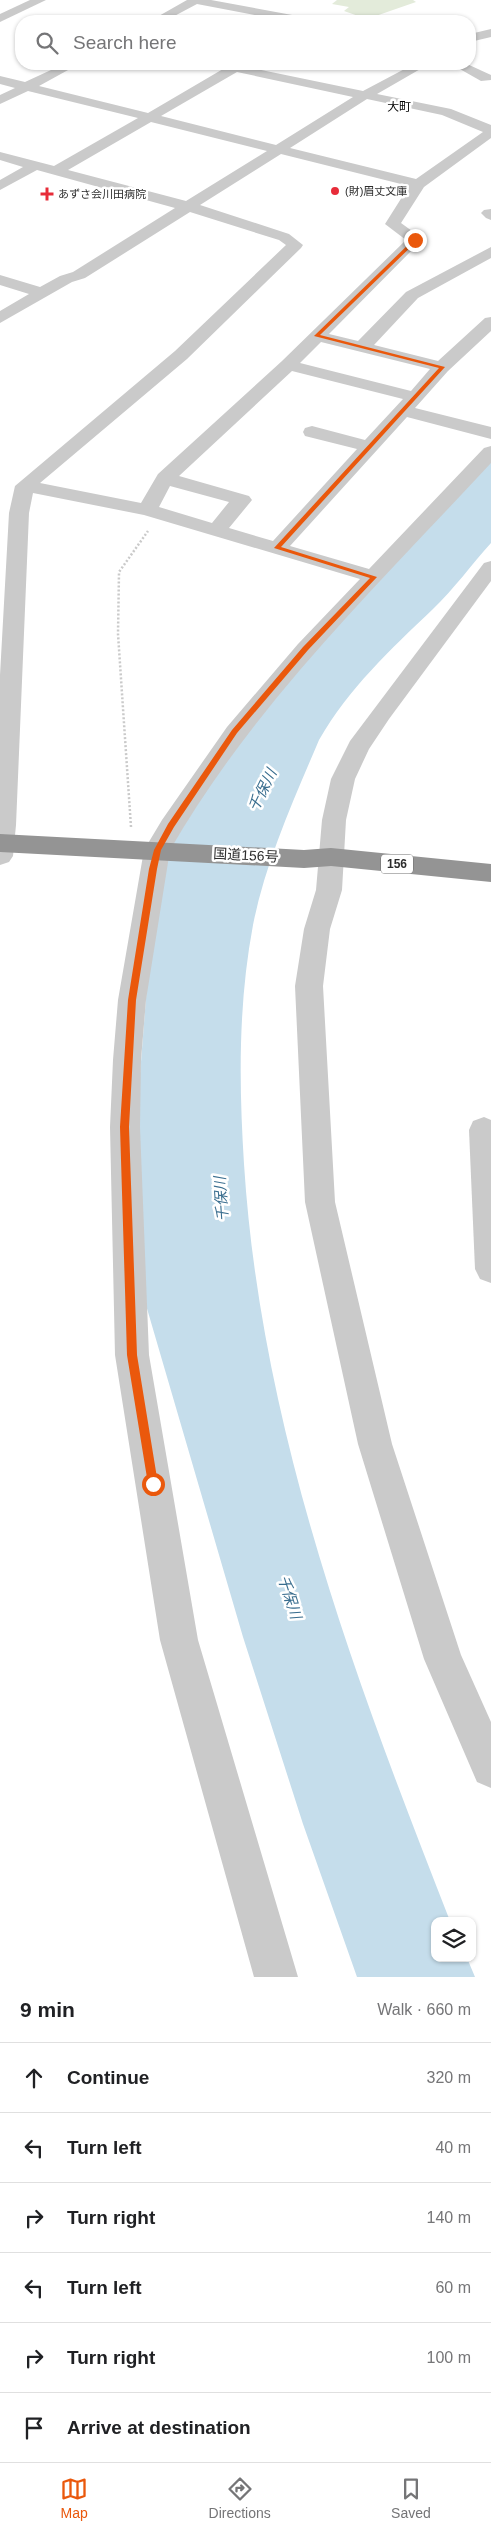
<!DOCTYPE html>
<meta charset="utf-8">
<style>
:root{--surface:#fff;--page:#f6f6f6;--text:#202124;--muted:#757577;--line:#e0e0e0;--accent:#ea580c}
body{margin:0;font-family:Helvetica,"Noto Sans JP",sans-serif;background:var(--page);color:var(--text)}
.controls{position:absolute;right:15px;bottom:15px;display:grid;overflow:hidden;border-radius:10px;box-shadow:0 1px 4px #0004}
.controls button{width:45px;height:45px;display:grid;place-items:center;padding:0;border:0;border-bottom:1px solid var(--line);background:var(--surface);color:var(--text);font:25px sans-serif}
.stop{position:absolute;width:15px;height:15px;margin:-11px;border:4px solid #ea580c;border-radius:50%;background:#fff}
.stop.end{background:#ea580c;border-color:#fff;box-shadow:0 1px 5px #0008}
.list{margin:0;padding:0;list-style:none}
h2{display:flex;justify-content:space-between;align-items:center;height:65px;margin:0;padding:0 20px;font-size:21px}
h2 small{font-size:16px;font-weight:400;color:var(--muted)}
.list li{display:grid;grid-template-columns:32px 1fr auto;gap:15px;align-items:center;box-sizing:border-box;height:70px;padding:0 20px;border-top:1px solid var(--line)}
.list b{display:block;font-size:19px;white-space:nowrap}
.list em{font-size:16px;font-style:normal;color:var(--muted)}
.icon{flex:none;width:28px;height:28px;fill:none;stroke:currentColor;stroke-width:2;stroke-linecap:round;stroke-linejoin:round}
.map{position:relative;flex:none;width:491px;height:1977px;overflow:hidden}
.search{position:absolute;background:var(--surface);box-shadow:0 1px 4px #0004;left:15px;right:15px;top:15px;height:55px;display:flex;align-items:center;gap:12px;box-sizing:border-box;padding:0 18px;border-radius:20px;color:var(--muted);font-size:19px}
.sheet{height:485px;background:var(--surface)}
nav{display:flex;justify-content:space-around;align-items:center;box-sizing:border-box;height:70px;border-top:1px solid var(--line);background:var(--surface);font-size:14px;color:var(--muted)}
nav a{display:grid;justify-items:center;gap:2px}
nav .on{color:var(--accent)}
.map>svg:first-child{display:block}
.green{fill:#e3ebda}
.water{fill:#c5ddeb}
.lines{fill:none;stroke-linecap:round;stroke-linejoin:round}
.path{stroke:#cacaca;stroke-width:2.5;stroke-dasharray:2 2;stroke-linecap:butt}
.minor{fill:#cacaca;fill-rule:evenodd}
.highway{fill:#949494;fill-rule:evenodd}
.route{fill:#ea580c}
.poi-dot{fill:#e72c39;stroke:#fff;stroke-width:2}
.labels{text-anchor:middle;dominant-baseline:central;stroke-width:5;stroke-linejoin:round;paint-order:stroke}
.far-poi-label{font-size:11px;fill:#2d2d2d;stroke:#fff;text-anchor:start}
.far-neighbourhood-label{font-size:12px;fill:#000;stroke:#fff}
.shield{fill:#fff;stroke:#6c6c6c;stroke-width:1}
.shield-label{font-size:12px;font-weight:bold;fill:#2d2d2d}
.street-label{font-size:14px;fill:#2d2d2d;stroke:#fff}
.water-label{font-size:15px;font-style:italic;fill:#3a6e8f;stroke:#fff}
</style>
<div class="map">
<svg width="491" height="1977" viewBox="0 0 491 1977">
<rect width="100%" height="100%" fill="#fff"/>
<path class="green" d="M337,0h76l3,2 -49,17 -23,-8 5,-4 -17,-3z"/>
<path class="water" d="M491,461v82c-19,21 -37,46 -58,66 -43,41 -84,79 -114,131 -25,59 -54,123 -66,185 -15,80 -14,159 -9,239 17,265 110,512 206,757h-15v37h32l8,19h-118l-54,-153 -60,-187 -102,-349 -6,-150 21,-267 87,-141 59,-70z"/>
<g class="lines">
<path class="path" d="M131,827l-13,-193 1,-62 29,-41"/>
<g class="minor">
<path d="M30,0h16l-46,22v-8z"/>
<path d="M187,0h24l92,17 6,4h-23l-89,-17 -32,17h-15z"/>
<path d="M491,29v8l-21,5v-8z"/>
<path d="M64,64h15l-40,22 109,27 75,-44 -11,-2 -2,-3h38l-1,3 116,24 51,-27h15l-52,30 74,15 40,16v13l-67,49 -23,36 22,16 -3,3 -91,92 29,7 48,-49 85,-45v11l-73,40 -44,47 64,16 47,-43 6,-1v14l-43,40 -33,37 76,19v12l-84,-22 -117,129 79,23 115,-121 7,-2v17c-114,123 -237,241 -321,387l-24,150 -5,60 -1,67 9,228 49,285 100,337h-44l-94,-337 -45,-285 -5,-228 3,-67 5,-60 26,-150 18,-30 65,-93 71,-83 62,-65 -216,-64 -111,-22 -4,20 -13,312 -3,31 -4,6 -9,3v-190l9,-162 6,-27 160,-135 111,-106 -7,-5 -89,-28 -105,66 -13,4 -72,41v-12l29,-17 -29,-9v-10l40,12 20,-11 13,-4 102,-64 -138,-38 -37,20v-10l23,-13 -23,-7v-8l54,14 84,-48 -110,-27 -28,13v-9l15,-7 -15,-4v-8l25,6zM237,72l116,25 -77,48 -115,-29zM367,99l75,16 41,17 -67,47 -126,-31zM151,122l116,29 -81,50 -118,-31zM281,154l128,32 -24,38 21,16 -124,121 -124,113 -17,29 -101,-20 147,-124 114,-111 2,-3 -14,-11 -89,-29zM321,342l109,27 -19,22 -111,-28zM292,371l111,28 -38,41 -53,-14 -7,2 -2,4 2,4 52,13 -84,92 -44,-13 23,-28 -3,-4 -70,-20zM170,486l59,16 -17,21 -53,-16z"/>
<path d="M451,64h16l24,11v5l-10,1z"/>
<path d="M491,209v11l-5,-2 -5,-5 3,-3z"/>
<path d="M491,561v20l-102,138 -20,30 -14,30 -9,41 -4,70 -12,39 -7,57 12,216 57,242 69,211 30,67v66l-14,-6 -53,-123 -66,-215 -53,-242 -10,-216 9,-57 12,-39 6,-70 9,-41 19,-38 134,-178z"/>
<path d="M484,1117l7,3v163l-11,-4 -5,-10 -6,-139 4,-9z"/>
</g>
<path class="highway" d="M0,834l304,16 27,-2 160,16v18l-160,-16 -27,2 -304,-16z"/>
</g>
<path class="route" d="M414,239l4,1 -98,95 125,32 -164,180 96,30 -69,73 -71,83 -63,94 -13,23 -4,19 -21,131 -7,127 8,228 21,129 -5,5 -5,-5 -21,-129 -7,-228 8,-127 21,-131 5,-19 14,-26 64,-94 71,-83 67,-69 -96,-30 165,-180 -125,-32z"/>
<g class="poi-dot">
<circle cx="335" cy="191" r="5"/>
<path d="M44.5 186.5h5v5h5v5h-5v5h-5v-5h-5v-5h5z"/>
</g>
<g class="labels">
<g class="far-poi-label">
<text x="345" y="191">(財)眉丈文庫</text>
<text x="58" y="194">あずさ会川田病院</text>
</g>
<g class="far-neighbourhood-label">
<text x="399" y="107">大町</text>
</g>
<rect class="shield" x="381" y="854.5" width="32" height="19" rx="4"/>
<g class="shield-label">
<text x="397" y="864">156</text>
</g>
<g class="street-label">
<text transform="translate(246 855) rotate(3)">国道156号</text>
</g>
<g class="water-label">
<text transform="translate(262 790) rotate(-64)">千保川</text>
<text transform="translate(221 1199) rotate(-94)">千保川</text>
<text transform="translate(290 1597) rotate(72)">千保川</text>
</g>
</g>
</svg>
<div class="controls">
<button><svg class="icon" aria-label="layers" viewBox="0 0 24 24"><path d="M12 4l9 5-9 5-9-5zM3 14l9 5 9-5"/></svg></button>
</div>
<div class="stop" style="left:153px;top:1484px"></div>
<div class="stop end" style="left:415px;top:240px"></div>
<div class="search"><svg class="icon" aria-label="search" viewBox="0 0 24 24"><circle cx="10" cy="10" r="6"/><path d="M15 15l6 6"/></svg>Search here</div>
</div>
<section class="sheet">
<h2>9 min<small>Walk · 660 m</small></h2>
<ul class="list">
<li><svg class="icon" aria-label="ahead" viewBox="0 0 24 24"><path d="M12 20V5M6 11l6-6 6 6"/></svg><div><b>Continue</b></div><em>320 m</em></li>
<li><svg class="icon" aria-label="left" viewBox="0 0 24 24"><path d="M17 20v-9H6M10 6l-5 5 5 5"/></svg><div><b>Turn left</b></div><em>40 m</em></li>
<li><svg class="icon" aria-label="right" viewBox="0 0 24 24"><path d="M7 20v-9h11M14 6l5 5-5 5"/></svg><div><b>Turn right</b></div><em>140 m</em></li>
<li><svg class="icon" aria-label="left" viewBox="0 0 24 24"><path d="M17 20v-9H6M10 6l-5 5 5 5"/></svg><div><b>Turn left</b></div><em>60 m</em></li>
<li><svg class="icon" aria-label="right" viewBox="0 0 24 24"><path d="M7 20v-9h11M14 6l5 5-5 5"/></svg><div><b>Turn right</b></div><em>100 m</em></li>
<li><svg class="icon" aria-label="arrive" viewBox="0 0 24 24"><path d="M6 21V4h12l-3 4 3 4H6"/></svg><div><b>Arrive at destination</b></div></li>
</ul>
</section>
<nav>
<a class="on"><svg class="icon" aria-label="map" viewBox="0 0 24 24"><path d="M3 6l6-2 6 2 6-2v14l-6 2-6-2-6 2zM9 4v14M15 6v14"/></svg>Map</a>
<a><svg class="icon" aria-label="directions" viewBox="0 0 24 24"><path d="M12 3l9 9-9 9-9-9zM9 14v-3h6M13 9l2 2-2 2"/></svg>Directions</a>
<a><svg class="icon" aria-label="saved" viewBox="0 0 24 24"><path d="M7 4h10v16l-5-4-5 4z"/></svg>Saved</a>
</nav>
